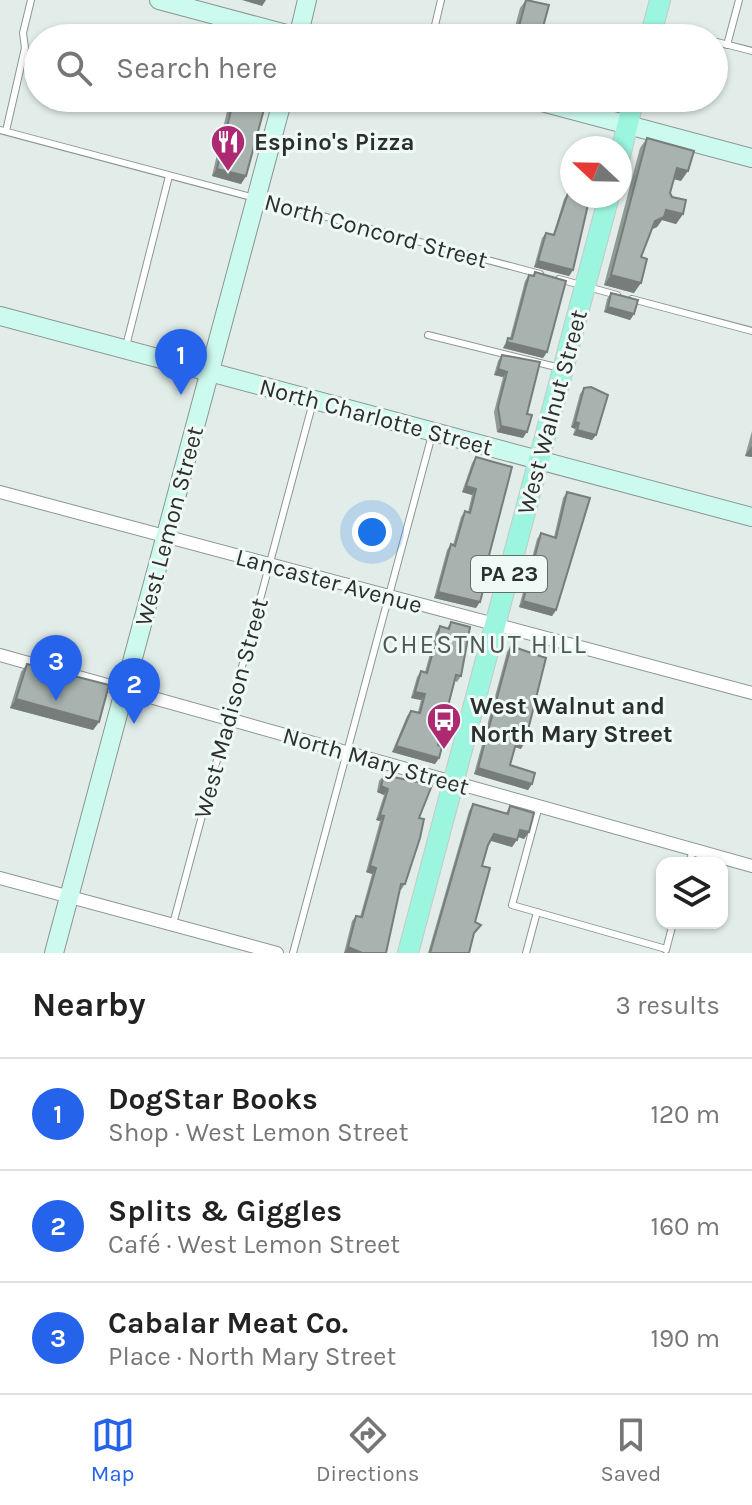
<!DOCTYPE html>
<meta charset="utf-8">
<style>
:root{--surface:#fff;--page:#f2f2f2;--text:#222;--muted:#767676;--line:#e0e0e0;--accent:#2563eb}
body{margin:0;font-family:Karla,sans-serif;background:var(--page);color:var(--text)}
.controls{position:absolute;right:24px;bottom:24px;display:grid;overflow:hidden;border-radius:16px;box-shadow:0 2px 6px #0004}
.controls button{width:72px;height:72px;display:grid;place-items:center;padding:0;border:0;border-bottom:2px solid var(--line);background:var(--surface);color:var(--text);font:40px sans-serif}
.compass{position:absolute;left:560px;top:136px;width:72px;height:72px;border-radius:50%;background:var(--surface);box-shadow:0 2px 6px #0004;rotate:292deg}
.you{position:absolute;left:372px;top:532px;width:28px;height:28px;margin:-20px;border:6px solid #fff;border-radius:50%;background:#1a73e8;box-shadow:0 0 0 12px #1a73e833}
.badge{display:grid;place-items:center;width:52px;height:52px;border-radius:50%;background:var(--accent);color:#fff;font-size:26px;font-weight:700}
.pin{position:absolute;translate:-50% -66px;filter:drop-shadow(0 2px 4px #0008)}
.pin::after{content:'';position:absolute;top:42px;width:28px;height:24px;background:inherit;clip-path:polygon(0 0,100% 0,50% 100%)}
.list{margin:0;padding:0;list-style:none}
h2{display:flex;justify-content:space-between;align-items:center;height:104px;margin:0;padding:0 32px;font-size:34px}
h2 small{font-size:26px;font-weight:400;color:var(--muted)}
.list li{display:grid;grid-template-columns:52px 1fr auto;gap:24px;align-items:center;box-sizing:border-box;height:112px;padding:0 32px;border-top:2px solid var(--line)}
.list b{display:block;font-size:30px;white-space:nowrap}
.list p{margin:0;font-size:26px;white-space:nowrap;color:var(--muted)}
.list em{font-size:26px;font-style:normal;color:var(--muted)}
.icon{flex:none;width:44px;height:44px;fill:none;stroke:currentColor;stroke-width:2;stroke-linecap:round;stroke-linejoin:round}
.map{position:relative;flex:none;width:752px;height:953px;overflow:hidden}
.search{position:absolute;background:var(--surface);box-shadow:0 2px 6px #0004;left:24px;right:24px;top:24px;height:88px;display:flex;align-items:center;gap:20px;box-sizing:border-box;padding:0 28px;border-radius:44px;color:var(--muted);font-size:30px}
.sheet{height:440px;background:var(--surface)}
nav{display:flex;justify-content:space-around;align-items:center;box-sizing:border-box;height:112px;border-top:2px solid var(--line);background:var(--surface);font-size:22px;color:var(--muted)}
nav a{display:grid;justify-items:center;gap:4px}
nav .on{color:var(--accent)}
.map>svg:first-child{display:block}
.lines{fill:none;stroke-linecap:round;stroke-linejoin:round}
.lane-casing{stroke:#8c9692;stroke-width:8}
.street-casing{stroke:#8c9692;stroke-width:14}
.secondary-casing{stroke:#8c9692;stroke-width:20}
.primary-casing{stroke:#c8c9c8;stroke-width:22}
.lane{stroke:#fff;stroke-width:6}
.street{stroke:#fff;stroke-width:12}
.secondary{stroke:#cdfaef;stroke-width:18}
.primary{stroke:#9bf5df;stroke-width:20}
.wall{fill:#909996}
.shaded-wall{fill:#767d7a}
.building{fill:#a8b2ae;stroke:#767d7a;stroke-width:2}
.labels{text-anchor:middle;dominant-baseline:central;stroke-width:6;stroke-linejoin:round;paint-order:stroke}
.shield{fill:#effaf6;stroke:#666c69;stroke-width:2}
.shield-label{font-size:22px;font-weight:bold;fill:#2b2f2d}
.poi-label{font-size:24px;font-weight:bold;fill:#2b2f2d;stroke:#effaf6;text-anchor:start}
.street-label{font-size:24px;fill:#2b2f2d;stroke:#effaf6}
.neighbourhood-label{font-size:26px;letter-spacing:2px;fill:#505956;stroke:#effaf6}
</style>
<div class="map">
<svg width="752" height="953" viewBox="0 0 752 953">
<rect width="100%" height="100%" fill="#e2ede9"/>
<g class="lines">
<defs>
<g id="lane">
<path d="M432,38l9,-38"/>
<path d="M717,42l35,9"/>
<path d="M727,45l12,-45"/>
<path d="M0,130l540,144"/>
<path d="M6,131l19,-83 -2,-15 8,-33"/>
<path d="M559,279l58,16"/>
<path d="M632,299l120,32"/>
<path d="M428,335l132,33"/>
<path d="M126,346l43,-170"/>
<path d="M539,806l-27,99 154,44"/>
<path d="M689,863l4,-13"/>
<path d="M173,924l140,-522"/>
<path d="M666,950l7,-27"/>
<path d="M293,953l139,-518"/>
<path d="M526,953l11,-41"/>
</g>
<g id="street">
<path d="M0,492l752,201"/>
<path d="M0,655l752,211"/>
<path d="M0,878l277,75"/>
</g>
<g id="secondary">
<path d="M159,0l142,38"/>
<path d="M298,38l9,-38"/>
<path d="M527,98l225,60"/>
<path d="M0,316l752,201"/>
<path d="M54,953l229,-855"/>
</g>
<g id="primary">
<path d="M650,38l10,-38"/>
<path d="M620,156l14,-58"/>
<path d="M408,953l201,-757"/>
</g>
</defs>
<use href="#lane" class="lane-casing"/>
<use href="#street" class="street-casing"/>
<use href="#secondary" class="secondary-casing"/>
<use href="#primary" class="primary-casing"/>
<use href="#lane" class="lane"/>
<use href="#street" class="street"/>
<use href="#secondary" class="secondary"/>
<use href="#primary" class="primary"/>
</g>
<g class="wall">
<path d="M526,0l14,38h-28l8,-30z"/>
<path d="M230,98h37l-21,78 -5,8 -29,-8z"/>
<path d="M647,138l34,43 -7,-2 -4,14 13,21 -7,10 -14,-4 -5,7 -5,2 -11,28 -7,36 -30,-8 36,-137z"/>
<path d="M568,193l5,77 -4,6 -35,-9 8,-29 4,-5 7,2 11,-36z"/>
<path d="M535,272l12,80 -4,6 -40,-10 5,-10h2l15,-57 4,-6 3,1z"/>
<path d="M611,293l23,21 -4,6 -26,-8 3,-13z"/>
<path d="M502,355l25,59 -4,24 -26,-6 -3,-20 9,-35 -9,-2 4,-14z"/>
<path d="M584,388l12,47 -4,5 -19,-5 2,-6 -4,-2 9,-33z"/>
<path d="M752,431v26l-7,-1z"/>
<path d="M476,457l10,110 -10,41 -42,-10 13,-48 4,-6 2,1 8,-28 4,-6 3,1 4,-17 -10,-3 10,-29z"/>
<path d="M567,492l-11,118 -4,6 -33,-9 18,-68 4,-6 13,4 9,-39z"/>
<path d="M451,622l10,54 -4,6 -2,-1 -17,64 1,13 -4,6 -43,-12 15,-36 4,-5 7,1 3,-12 -10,-2 6,-21 4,-6 4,1 11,-40 4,-6 7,2z"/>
<path d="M511,646l10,103 -6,-2 -5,18 22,19 -4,6 -54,-16 33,-122z"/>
<path d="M27,664l72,58 -6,8 -83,-22 11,-36z"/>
<path d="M384,775l35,43 -14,66 -4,6h-1l-14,63h-42l8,-32 4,-5 4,1 12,-43 -6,-2 14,-51 -4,-1 8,-25 -7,-3 2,-11z"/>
<path d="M473,804l33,9 4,-7 19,26 -5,7 -6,-2 -6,10 -21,-6 -3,4 -6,21 -8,68 -5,19h-41l41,-142z"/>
</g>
<g class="shaded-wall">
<path d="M242,0h24l-4,6z"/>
<path d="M677,168l11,3 -7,10 -11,-3z"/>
<path d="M217,169l29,7 -5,8 -29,-8z"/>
<path d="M666,210l17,4 -7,10 -14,-4 -5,7 -9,4 7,-10z"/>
<path d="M538,261l35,9 -4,6 -35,-9z"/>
<path d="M611,275l30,8 -7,10 -30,-8z"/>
<path d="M608,307l26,7 -4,6 -26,-8z"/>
<path d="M507,342l40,10 -4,6 -40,-10z"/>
<path d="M498,369l9,3 -4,5 -9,-2z"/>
<path d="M575,422l4,1 -4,6 -4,-2z"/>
<path d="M501,426l26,6 -4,6 -26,-6z"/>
<path d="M577,430l19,5 -4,5 -19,-5z"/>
<path d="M752,446v11l-7,-1z"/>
<path d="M466,486l10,3 -4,6 -10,-3z"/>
<path d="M438,592l42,10 -4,6 -42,-10z"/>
<path d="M523,601l33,9 -4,6 -33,-9z"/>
<path d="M415,692l10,2 -4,6 -10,-2z"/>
<path d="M16,699l83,23 -6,8 -83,-22z"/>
<path d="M517,740l8,2 -4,7 -9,-3z"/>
<path d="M396,746l43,12 -4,6 -43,-12z"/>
<path d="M478,768l54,16 -4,6 -54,-16z"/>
<path d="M381,786l7,3 -4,6 -7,-3z"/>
<path d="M380,815l4,1 -4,5 -4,-1z"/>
<path d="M520,830l9,2 -5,7 -8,-3z"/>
<path d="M494,834l23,6 -5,7 -23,-7z"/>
<path d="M370,866l6,2 -4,6 -6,-2z"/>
<path d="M348,947l14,6h-18z"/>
</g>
<g class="building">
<path d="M526,0l23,5 -9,33h-24z"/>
<path d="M249,33l18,5h-19z"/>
<path d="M234,98h33l-21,78 -29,-7z"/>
<path d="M647,138l47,13 -6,20 -11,-3 -7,25 2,4 14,3 -3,14 -17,-4 -2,7 -9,4 -14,36 6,2 -6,24 -30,-8z"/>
<path d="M568,193l4,1v2h18l-17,74 -35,-9 8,-28 8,2z"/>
<path d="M535,272l31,9 -19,71 -40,-10 1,-4 4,1 17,-64 5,1z"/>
<path d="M611,293l27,7 -4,14 -26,-7z"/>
<path d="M502,355l38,7 -13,52 5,1 -5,17 -26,-6 -3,-19 9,-35 -9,-3z"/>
<path d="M591,387l17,8 -12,40 -19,-5 2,-7 -4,-1 9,-34z"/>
<path d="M476,457l36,10 -26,100 3,1 -9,34 -42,-10 13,-48 4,2 10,-35 5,2 6,-24 -10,-3z"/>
<path d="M567,492l23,6 -34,112 -33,-9 18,-68 15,5z"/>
<path d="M451,622l19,5 -9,49 -5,-1 -18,70 4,2 -3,11 -43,-12 15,-35 9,2 5,-19 -10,-2 6,-21 6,2 13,-47 9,3z"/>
<path d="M511,646l35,12 -21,84 -8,-2 -7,25 25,8 -3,11 -54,-16z"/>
<path d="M27,664l82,21 -10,37 -83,-23z"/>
<path d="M384,775l48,10 -13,33 5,1 -4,19 -15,46h-4l-15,69h-24l-14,-6 8,-31 6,1 14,-49 -6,-2 14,-50 -4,-1 8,-26 -7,-3z"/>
<path d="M473,804l35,10 2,-8 24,7 -5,19 -9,-2 -3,10 -23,-6 -6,11 -6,21 8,2 -15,54 6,3 -7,8 -5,20h-39z"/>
</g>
<defs>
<symbol id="restaurant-pin" viewBox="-11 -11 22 30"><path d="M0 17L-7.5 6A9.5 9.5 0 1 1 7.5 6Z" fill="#ad2972" stroke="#effaf6"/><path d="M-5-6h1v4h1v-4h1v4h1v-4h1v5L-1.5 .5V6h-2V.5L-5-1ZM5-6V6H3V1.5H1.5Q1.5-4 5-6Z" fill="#fff"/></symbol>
<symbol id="bus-pin" viewBox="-11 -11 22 30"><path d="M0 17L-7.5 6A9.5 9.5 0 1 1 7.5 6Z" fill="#ad2972" stroke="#effaf6"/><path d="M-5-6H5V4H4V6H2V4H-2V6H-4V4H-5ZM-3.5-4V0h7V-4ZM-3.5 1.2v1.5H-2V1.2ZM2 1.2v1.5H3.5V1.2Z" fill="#fff"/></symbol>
</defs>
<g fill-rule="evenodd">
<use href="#restaurant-pin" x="208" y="122" width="40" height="54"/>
<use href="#bus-pin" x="424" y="700" width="40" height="54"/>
</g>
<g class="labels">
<rect class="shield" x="471" y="556" width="76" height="36" rx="6"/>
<g class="shield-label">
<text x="509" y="574">PA 23</text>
</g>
<g class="poi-label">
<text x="254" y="142">Espino's Pizza</text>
<text x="470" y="706">West Walnut and<tspan x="470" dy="28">North Mary Street</tspan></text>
</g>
<g class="street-label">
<text transform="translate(376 231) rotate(15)">North Concord Street</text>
<text transform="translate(552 412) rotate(-75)">West Walnut Street</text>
<text transform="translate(376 417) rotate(15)">North Charlotte Street</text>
<text transform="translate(169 526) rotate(-75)">West Lemon Street</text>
<text transform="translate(329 581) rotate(15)">Lancaster Avenue</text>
<text transform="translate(231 708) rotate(-75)">West Madison Street</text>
<text transform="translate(376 761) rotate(16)">North Mary Street</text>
</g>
<g class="neighbourhood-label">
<text x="485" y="644">CHESTNUT HILL</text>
</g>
</g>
</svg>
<div class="controls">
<button><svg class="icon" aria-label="layers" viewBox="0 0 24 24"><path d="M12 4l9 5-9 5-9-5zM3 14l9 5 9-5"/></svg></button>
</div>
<svg class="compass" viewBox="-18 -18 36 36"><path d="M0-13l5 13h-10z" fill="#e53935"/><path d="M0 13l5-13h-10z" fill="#767676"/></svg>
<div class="you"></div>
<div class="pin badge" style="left:181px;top:395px">1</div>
<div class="pin badge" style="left:134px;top:724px">2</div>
<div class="pin badge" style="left:56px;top:701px">3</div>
<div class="search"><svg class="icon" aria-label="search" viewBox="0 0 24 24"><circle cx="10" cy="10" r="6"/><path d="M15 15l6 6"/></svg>Search here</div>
</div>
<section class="sheet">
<h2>Nearby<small>3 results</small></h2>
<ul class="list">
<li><span class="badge">1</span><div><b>DogStar Books</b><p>Shop · West Lemon Street</p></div><em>120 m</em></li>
<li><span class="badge">2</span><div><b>Splits &amp; Giggles</b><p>Café · West Lemon Street</p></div><em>160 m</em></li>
<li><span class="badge">3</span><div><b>Cabalar Meat Co.</b><p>Place · North Mary Street</p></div><em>190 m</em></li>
</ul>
</section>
<nav>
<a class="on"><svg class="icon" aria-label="map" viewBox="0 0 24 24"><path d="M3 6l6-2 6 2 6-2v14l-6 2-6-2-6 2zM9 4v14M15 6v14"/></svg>Map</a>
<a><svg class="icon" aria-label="directions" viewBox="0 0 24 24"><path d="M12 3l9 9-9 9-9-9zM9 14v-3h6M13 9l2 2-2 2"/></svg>Directions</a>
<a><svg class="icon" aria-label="saved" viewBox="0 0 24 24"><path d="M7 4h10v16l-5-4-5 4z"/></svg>Saved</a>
</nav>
